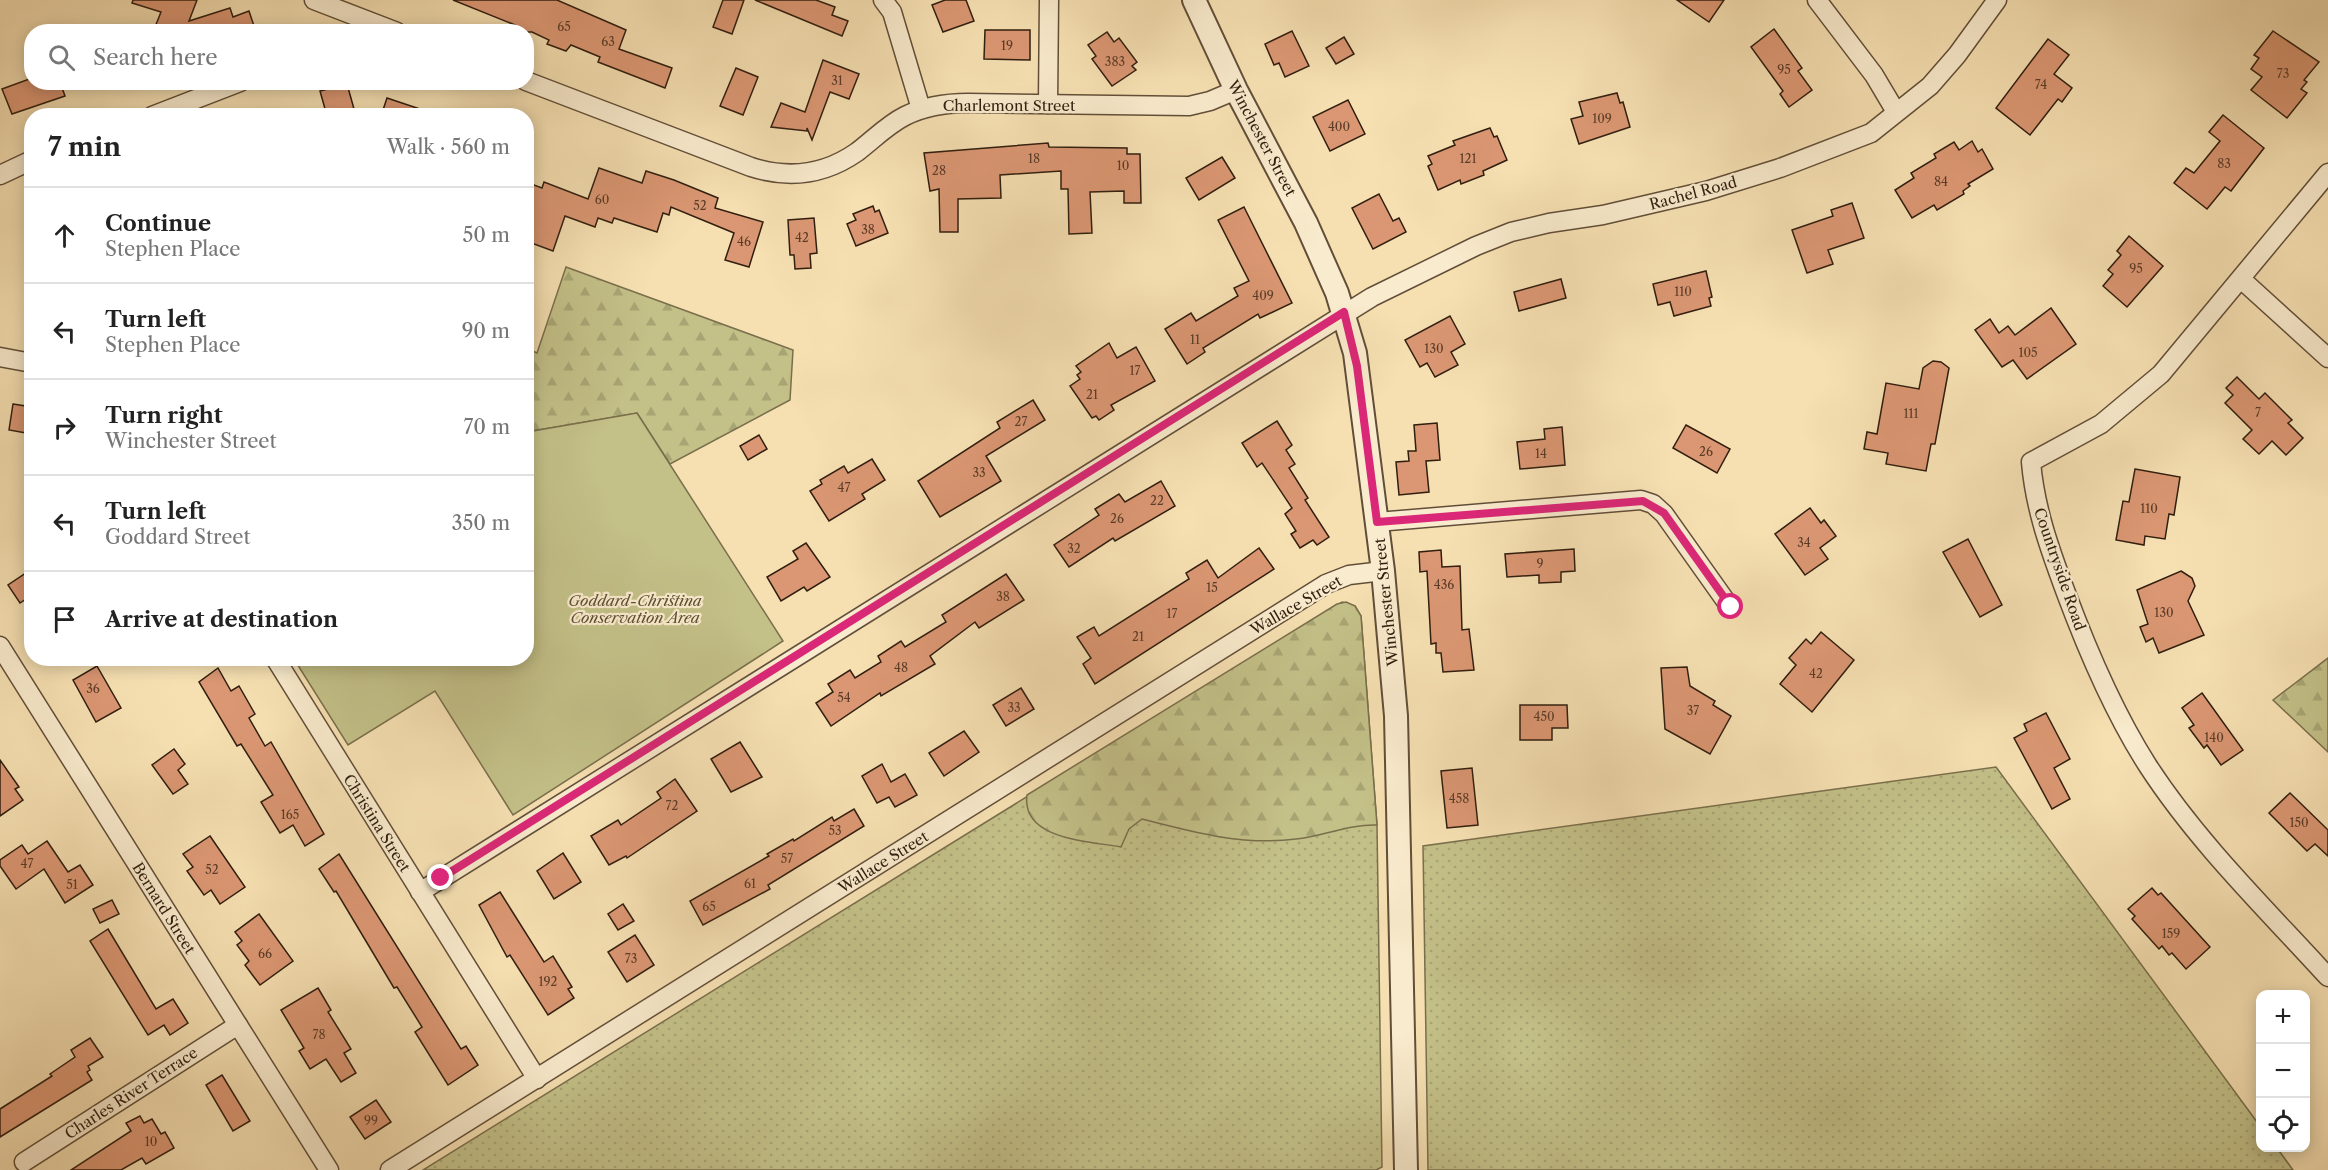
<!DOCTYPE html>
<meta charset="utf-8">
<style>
:root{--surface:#fff;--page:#f2f2f2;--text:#222;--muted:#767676;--line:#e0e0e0}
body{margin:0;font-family:"Libre Caslon Text",serif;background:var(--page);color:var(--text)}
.controls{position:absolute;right:18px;bottom:18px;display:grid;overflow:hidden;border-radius:12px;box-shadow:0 3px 15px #0003}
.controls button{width:54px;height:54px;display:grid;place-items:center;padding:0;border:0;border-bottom:2px solid var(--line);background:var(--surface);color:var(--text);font:30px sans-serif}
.stop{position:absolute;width:18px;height:18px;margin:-14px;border:4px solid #db2777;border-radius:50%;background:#fff}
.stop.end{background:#db2777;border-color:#fff;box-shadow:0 2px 6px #0008}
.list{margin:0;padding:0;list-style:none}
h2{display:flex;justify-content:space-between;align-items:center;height:78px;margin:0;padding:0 24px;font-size:26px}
h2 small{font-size:20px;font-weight:400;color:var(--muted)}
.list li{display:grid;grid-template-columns:39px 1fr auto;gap:18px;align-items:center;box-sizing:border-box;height:96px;padding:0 24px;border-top:2px solid var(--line)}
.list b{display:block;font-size:22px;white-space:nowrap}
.list p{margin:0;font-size:20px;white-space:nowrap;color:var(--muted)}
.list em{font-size:20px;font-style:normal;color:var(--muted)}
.icon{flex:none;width:33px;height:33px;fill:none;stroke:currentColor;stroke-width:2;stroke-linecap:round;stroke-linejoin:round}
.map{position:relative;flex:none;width:2328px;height:1170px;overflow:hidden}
.search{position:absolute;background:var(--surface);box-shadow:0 3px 15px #0003;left:24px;top:24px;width:510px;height:66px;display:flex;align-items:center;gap:15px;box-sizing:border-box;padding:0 21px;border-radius:24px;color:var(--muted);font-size:22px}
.panel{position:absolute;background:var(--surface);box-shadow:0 3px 15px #0003;left:24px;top:108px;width:510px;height:558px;border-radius:24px}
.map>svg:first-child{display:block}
.grass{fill:url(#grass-dots);stroke:#7a6f4c;stroke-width:1.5}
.forest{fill:url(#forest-firs);stroke:#7a6f4c;stroke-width:1.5}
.park{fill:#c3c088;stroke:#7a6f4c;stroke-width:1.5}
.building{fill:#db9773;stroke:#301e0f;stroke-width:1.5}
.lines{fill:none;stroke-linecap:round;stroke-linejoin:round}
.minor-casing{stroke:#624e38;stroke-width:21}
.tertiary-casing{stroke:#624e38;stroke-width:26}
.minor{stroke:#f9ebcd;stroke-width:18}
.tertiary{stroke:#f9ebcd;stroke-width:22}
.route{stroke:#db2777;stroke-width:8}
.labels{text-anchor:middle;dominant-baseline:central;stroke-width:4.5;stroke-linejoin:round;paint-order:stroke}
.number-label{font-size:12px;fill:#5b3c28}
.street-label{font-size:15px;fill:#301e0f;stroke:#f9ebcd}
.park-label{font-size:15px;font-style:italic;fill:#5c4f33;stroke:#f9ebcd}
</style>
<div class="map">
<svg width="2328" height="1170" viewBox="0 0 2328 1170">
<defs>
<pattern id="grass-dots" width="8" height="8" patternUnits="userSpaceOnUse" patternTransform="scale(1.5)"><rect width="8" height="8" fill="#c3c088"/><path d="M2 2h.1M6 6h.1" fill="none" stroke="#a8a574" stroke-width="1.8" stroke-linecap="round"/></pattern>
<pattern id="forest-firs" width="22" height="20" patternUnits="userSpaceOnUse" patternTransform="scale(1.5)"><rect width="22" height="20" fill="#c3c088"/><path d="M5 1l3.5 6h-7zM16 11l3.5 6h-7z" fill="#a8a574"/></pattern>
</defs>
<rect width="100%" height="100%" fill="#f6e0b2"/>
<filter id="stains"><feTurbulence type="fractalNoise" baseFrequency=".00333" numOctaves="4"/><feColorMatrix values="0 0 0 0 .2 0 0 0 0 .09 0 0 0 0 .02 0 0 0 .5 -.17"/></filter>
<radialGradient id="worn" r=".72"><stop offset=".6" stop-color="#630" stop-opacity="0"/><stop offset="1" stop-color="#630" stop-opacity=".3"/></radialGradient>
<g class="grass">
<path d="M1342,602l13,4 6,10 16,209 5,342 -6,3h-953z"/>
<path d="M1996,767l264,359v22h17l16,22h-865l-5,-324z"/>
</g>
<g class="forest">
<path d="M566,267l227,83 -3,50 -120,64 -33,-51 -110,19 -1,-84 11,5z"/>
<path d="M1346,602l9,4 6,10 16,209c-28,-1 -53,11 -81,14 -53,7 -104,-7 -154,-20l-13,10 -8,18c-32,-6 -100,-7 -94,-52l310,-191z"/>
<path d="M2328,658v94l-55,-52z"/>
</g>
<path class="park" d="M637,413l146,228 -270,174 -78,-124 -87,54 -54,-86 232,-1 1,-226z"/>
<g class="building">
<path d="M133,0h64l-8,21 41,-13 3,9 16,-6 7,21h-103l8,-20 -29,-9z"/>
<path d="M453,0h104l69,30 -7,19 53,19 -7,20 -67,-26 2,-5 -29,-12 -5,6 -19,-7 2,-4 -17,-8h-20l3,-7z"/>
<path d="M723,0h21l-12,34 -19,-7z"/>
<path d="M755,0h61l19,7 -3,8 16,6 -6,15z"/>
<path d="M945,0h21l8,21 -31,11 -11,-27z"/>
<path d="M1677,0h47l-15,22z"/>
<path d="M1774,29l28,39 -4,3 14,19 -23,17 -9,-13 3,-3 -32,-44z"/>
<path d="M985,30h45v30l-46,-1z"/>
<path d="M1292,31l17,35 -24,11 -6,-14 -5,2 -9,-21z"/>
<path d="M2273,31l46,31 -15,18 3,2 -6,7 6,4 -20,25 -36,-28 11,-13 -11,-8 8,-11 -5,-3z"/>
<path d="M1107,32l7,10 5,-4 18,24 -5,4 4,4 -24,16 -20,-27 4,-3 -8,-11z"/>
<path d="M1344,37l10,17 -18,10 -10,-16z"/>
<path d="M2048,39l21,16 -15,19 18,14 -10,14 -4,-3 -28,36 -34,-27z"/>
<path d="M823,60l36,14 -10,25 -19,-7 -18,48 -5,-12v3l-36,-4 10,-24 24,9z"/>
<path d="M736,68l22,9 -15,38 -23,-9z"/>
<path d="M32,78v4h28l5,14 -53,18 -10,-25z"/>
<path d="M347,84l9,32h-29l-7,-25z"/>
<path d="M1617,93l3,10 3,-1 7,25 -51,17 -8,-25 12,-3 -4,-14z"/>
<path d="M387,98l42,14v4h-48z"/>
<path d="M1348,100l17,34 -35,17 -17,-34z"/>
<path d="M2223,115l41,33 -33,43 -6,-4 -18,22 -33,-26 12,-15 8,5 26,-32 -11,-9z"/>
<path d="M1490,128l4,9 3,-1 10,24 -24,11 1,4 -23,9 -1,-4 -22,10 -10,-24 4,-2 -4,-8 27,-11 -2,-4z"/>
<path d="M1972,141l6,11 4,-3 11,20 -25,15 2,2 -7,5 1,3 -27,16 -3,-5 -22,13 -17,-28 19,-12 -3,-5 25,-15 -2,-4 20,-12 5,8z"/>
<path d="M1048,143l1,4 78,1v6h13l1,49h-17v-12l-34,1 2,41 -23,1 -1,-45h-7v-18l-61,4 1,23 -43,1v33h-18l-1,-43 -9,2 -6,-38z"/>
<path d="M1222,157l13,21 -36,22 -13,-22z"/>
<path d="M599,168l43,15 4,-12 28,9 44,18 -3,10 48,14 -14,45 -24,-7 9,-27 -63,-26 -2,8 -6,-2 -6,19 -43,-14 -2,5 -14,-5 -3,9 -30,-11 -12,35 -27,-10v-59l16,6 2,-6 44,17z"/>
<path d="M1379,194l14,27 6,-3 7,14 -33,17 -21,-41z"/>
<path d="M1852,203l12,35 -36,12 5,14 -26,9 -15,-43 41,-14 -2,-6z"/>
<path d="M873,206l2,6 4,-2 9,23 -32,13 -9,-22 9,-4 -3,-6z"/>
<path d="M1244,207l48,96 -32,15 -2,-4 -55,34 2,4 -18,12 -22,-35 26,-16 5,8 42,-25 -4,-8 15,-7 -31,-61z"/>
<path d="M814,218l3,35 -7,1 1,14 -16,1 -1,-14h-4l-2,-35z"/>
<path d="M2129,236l34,30 -36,41 -24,-21 10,-12 -5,-4 13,-15 -4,-4z"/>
<path d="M1706,271l6,26 -3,1 2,8 -37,10 -4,-14 -12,3 -5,-21z"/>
<path d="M1561,279l5,19 -47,13 -5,-19z"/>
<path d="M2051,308l25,36 -49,35 -14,-19 -11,7 -27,-37 15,-11 9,14 9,-7 7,9z"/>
<path d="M1450,316l15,28 -14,8 7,13 -23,12 -8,-14 -7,4 -15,-27z"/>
<path d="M1109,343l8,15 19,-11 19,34 -44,24 3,5 -15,10 -3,-4 -4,2 -22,-32 10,-7 -3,-4 4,-3 -5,-6z"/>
<path d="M1933,361l8,1 8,6 -14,76h-4l-5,27 -40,-7 2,-11 -24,-4 3,-17 10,2 9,-51 33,6 4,-21z"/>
<path d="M2237,377l22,22 6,-6 27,27 -4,3 15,15 -17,17 -14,-14 -13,13 -16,-15 9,-9 -27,-27 8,-8 -7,-7z"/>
<path d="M1033,400l12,20 -59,36 15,25 -61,36 -22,-36 82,-53 -3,-6z"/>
<path d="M13,404l19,3v27l-23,-4z"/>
<path d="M1277,421l15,24 -6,5 9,14 -6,4 19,30 -3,2 24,37 -12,8 -4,-5 -13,8 -9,-14 5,-3 -11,-17 7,-6 -30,-45 -5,4 -15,-24z"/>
<path d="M1437,423l3,37 -14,1 3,31 -30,3 -3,-33 13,-1 -1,-10h8l-2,-26z"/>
<path d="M1686,425l44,24 -13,24 -44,-25z"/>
<path d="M1562,427l3,38 -45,4 -3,-27 28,-3 -1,-10z"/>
<path d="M759,435l8,14 -19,11 -8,-14z"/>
<path d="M872,459l13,21 -23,14 3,5 -36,22 -19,-30 12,-7 -2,-4 24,-14 4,7z"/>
<path d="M2135,469l45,8 -6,38 -5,-1 -4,25 -20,-3 -1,9 -28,-5 7,-39 6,1z"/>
<path d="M1161,481l14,25 -60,35 -2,-3 -44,29 -15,-22 45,-30 -4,-6 24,-15 6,8z"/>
<path d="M1810,508l11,15 3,-3 12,16 -16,12 8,11 -23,16 -30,-41z"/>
<path d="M1968,539l34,66 -22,12 -37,-65z"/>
<path d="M806,543l24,34 -23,14 -3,-4 -23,14 -14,-24 31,-18 -5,-8z"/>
<path d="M1259,548l15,21 -179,115 -12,-20 8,-6 -14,-21 17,-10 5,9 90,-57 -3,-6 21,-13 11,18z"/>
<path d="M1574,549l1,22 -14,1v10l-22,1v-8l-32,2 -2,-23z"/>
<path d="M1441,550l1,17 18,-1 2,64 7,-1 5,41 -31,2 -2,-19h-5v-10l-5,1 -4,-73 -7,1 -1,-20z"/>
<path d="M32,569v26l-12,8 -12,-18z"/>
<path d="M2181,571l11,7 3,8 -7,15 16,34 -45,18 -6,-15 -7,4 -6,-15 8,-3 -11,-34z"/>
<path d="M1006,574l18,26 -45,28 -4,-6 -45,34 5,8 -54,32 -1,-3 -49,33 -15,-23 17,-11 -5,-8 22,-14 5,8 26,-16 -3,-6 23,-15 4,6 41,-25 -4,-7z"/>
<path d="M1821,632l33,28 -42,52 -32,-28 16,-19 -7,-7 17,-19 5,5z"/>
<path d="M97,666l24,42 -25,14 -23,-42z"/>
<path d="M1687,667l3,19 25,15 -2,4 18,11 -21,38 -45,-25 -4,-61z"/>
<path d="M218,668l13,23 8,-5 16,28 -6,4 16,28 6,-4 53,92 -19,12 -12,-21 -13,8 -19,-31 12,-7 -32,-51 -4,2 -38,-64z"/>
<path d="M1021,688l13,21 -28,17 -13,-21z"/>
<path d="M2202,693l41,57 -22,15 -14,-20 -3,3 -15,-20 5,-3 -12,-17z"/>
<path d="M1520,705h47l1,23h-16v12h-32z"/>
<path d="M2046,713l24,46 -16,9 16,31 -18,10 -38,-71 13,-7 -3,-7z"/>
<path d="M964,731l15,21 -35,24 -15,-23z"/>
<path d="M740,742l22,35 -31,15 -20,-33z"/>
<path d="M174,749l11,15 -7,6 10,14 -15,10 -21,-29z"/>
<path d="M0,760l19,27 -4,2 8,11 -23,16z"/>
<path d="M882,764l9,18 14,-8 12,21 -22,12 -6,-10 -12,6 -15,-27z"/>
<path d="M1472,768l6,57 -31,3 -6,-57z"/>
<path d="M675,779l22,32 -70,47 -1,-2 -17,9 -18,-29 27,-16 3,5 40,-27 -4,-6z"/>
<path d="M2290,793l38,37v26l-13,-12 -8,7 -38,-38z"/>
<path d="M854,809l10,17 -96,59 2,4 -67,36 -13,-24 79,-45 -2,-2 26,-15 1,2 38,-24 2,4z"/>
<path d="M210,836l35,51 -25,17 -9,-14 -7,5 -17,-24 6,-4 -10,-13z"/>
<path d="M47,841l21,31 12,-7 13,20 -28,18 -21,-34 -28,20 -16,-23v-6l22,-15 6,9z"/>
<path d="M563,853l18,29 -27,17 -17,-28z"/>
<path d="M339,854l122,195 5,-3 12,19 -30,20 -33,-53 7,-5 -25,-40 -3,1 -58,-97 -2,1 -15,-23z"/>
<path d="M2152,888l6,7 3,-2 49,54 -24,22 -14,-16 -3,2 -7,-9 -3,3 -27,-30 3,-3 -7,-7z"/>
<path d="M500,892l44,70 9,-6 19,31 -4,2 6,9 -26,17 -38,-60 -3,2 -28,-52z"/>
<path d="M112,900l7,14 -19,9 -7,-14z"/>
<path d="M623,904l11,17 -16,9 -10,-16z"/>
<path d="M259,914l34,47 -33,24 -15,-20 4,-4 -12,-16 5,-4 -7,-9z"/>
<path d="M108,929l48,80 17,-10 15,24 -18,12 -6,-10 -16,10 -58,-94z"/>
<path d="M635,935l19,30 -27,17 -19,-30z"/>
<path d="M318,988l13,22 -3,2 23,37 -7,4 12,20 -15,9 -15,-23 -16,10 -11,-18 5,-3 -23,-38z"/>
<path d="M90,1038l13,19 -15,9 2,4 -3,2 5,8 -92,57v-28l52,-33 -2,-2 25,-17 -4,-7z"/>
<path d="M222,1075l28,46 -17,10 -27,-46z"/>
<path d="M376,1100l15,22 -26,17 -15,-22z"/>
<path d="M140,1116l4,7 8,-4 9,15 4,-2 9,16 -28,16 -4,-6 -21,12h-50l60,-39 -5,-8z"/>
</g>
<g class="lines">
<defs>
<g id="minor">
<path d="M314,0l83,32"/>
<path d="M883,0l9,12 29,97"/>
<path d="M1817,0l57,75 22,37"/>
<path d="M526,81l225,86c37,12 73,8 106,-15 16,-12 30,-27 48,-36 20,-10 41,-13 63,-13l221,3 21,-5 26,-11"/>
<path d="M1048,104l1,-104"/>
<path d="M152,116l88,-34"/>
<path d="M2328,173l-167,201 -60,50 -70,38c4,47 19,88 35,131 22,59 48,120 82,173 50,77 118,143 180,211"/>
<path d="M0,175l32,-15"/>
<path d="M2241,279l87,79"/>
<path d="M0,357l32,6"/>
<path d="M1377,522l264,-22 12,4 11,10 66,93"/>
<path d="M0,646l329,524"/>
<path d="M275,658l262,421"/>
<path d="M420,892l952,-595 104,-51 35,-14 38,-9 54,-8 103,-24 74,-23 91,-35 59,-47 27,-31 40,-55"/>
<path d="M24,1162l214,-137"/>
<path d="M390,1170l936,-586 23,-9 34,-4"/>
</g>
<path id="tertiary" d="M1194,0l42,90 70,133 31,70 18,60 28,218 13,145 10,454"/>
</defs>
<use href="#minor" class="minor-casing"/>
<use href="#tertiary" class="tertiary-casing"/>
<use href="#minor" class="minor"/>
<use href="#tertiary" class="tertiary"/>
</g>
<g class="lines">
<path class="route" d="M441,878l903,-566 13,54 20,156 266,-21 21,12 67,94"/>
</g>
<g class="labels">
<g class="number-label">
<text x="564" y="26">65</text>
<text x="608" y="41">63</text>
<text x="1007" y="45">19</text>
<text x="1115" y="61">383</text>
<text x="1784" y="69">95</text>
<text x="2283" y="73">73</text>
<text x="837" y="80">31</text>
<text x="2041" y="84">74</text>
<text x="1602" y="118">109</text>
<text x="1339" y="126">400</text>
<text x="1034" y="158">18</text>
<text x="1468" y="158">121</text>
<text x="2224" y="163">83</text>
<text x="1123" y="165">10</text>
<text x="939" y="170">28</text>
<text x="1941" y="181">84</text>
<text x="602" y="199">60</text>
<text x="700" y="205">52</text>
<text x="868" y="229">38</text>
<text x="802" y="237">42</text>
<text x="744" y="241">46</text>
<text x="2136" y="268">95</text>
<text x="1683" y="291">110</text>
<text x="1263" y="295">409</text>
<text x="1195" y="339">11</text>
<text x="1434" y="348">130</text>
<text x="2028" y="352">105</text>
<text x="1135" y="370">17</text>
<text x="1092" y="394">21</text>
<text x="2258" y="412">7</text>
<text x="1911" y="413">111</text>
<text x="1021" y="421">27</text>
<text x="1706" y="451">26</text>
<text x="1541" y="453">14</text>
<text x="979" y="472">33</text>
<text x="844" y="487">47</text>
<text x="1157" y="500">22</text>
<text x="2149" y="508">110</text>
<text x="1117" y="518">26</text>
<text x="1804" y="542">34</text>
<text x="1074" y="548">32</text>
<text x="1540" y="563">9</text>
<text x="1444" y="584">436</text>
<text x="1212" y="587">15</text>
<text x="1003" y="596">38</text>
<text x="2164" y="612">130</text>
<text x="1172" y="613">17</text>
<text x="1138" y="636">21</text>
<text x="901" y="667">48</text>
<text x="1816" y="673">42</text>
<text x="93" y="688">36</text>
<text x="844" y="697">54</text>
<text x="1014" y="707">33</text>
<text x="1693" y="710">37</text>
<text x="1544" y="716">450</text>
<text x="2214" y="737">140</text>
<text x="1459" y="798">458</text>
<text x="672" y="805">72</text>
<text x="290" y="814">165</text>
<text x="2299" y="822">150</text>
<text x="835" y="830">53</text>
<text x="787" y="858">57</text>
<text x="27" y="863">47</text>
<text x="212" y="869">52</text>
<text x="750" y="883">61</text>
<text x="72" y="884">51</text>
<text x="709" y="906">65</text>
<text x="2171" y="933">159</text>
<text x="265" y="953">66</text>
<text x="631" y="958">73</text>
<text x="548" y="981">192</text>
<text x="319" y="1034">78</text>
<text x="371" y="1120">99</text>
<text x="151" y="1141">10</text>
</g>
<g class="street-label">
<text x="1009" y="105">Charlemont Street</text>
<text transform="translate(1262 138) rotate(62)">Winchester Street</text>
<text transform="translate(1693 193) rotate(-15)">Rachel Road</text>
<text transform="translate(2060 569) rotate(71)">Countryside Road</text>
<text transform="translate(1386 602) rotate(-96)">Winchester Street</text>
<text transform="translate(1296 605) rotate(-30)">Wallace Street</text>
<text transform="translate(377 823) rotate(58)">Christina Street</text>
<text transform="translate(883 862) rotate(-32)">Wallace Street</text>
<text transform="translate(164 908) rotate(58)">Bernard Street</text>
<text transform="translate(131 1093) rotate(-33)">Charles River Terrace</text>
</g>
<g class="park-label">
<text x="635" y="600">Goddard-Christina<tspan x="635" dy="17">Conservation Area</tspan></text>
</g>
</g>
<rect width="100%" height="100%" filter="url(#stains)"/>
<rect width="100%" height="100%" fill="url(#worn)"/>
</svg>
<div class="controls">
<button>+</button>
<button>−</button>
<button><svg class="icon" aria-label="locate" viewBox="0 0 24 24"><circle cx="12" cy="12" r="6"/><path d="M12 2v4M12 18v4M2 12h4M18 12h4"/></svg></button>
</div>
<div class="stop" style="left:1731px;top:607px"></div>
<div class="stop end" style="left:441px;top:878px"></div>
<div class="search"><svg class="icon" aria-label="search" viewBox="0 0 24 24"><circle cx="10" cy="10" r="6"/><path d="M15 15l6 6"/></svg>Search here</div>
<section class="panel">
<h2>7 min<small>Walk · 560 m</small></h2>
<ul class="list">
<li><svg class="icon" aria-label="ahead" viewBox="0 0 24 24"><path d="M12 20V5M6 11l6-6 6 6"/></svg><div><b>Continue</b><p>Stephen Place</p></div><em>50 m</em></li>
<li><svg class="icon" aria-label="left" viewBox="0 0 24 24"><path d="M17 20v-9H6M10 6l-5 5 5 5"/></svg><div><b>Turn left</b><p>Stephen Place</p></div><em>90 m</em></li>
<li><svg class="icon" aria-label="right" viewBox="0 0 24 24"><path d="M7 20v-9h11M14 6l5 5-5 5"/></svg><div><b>Turn right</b><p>Winchester Street</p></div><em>70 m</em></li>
<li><svg class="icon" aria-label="left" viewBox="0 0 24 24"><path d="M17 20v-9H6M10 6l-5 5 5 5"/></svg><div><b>Turn left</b><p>Goddard Street</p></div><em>350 m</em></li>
<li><svg class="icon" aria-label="arrive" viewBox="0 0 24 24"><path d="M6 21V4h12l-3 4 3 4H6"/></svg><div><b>Arrive at destination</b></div></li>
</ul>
</section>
</div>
